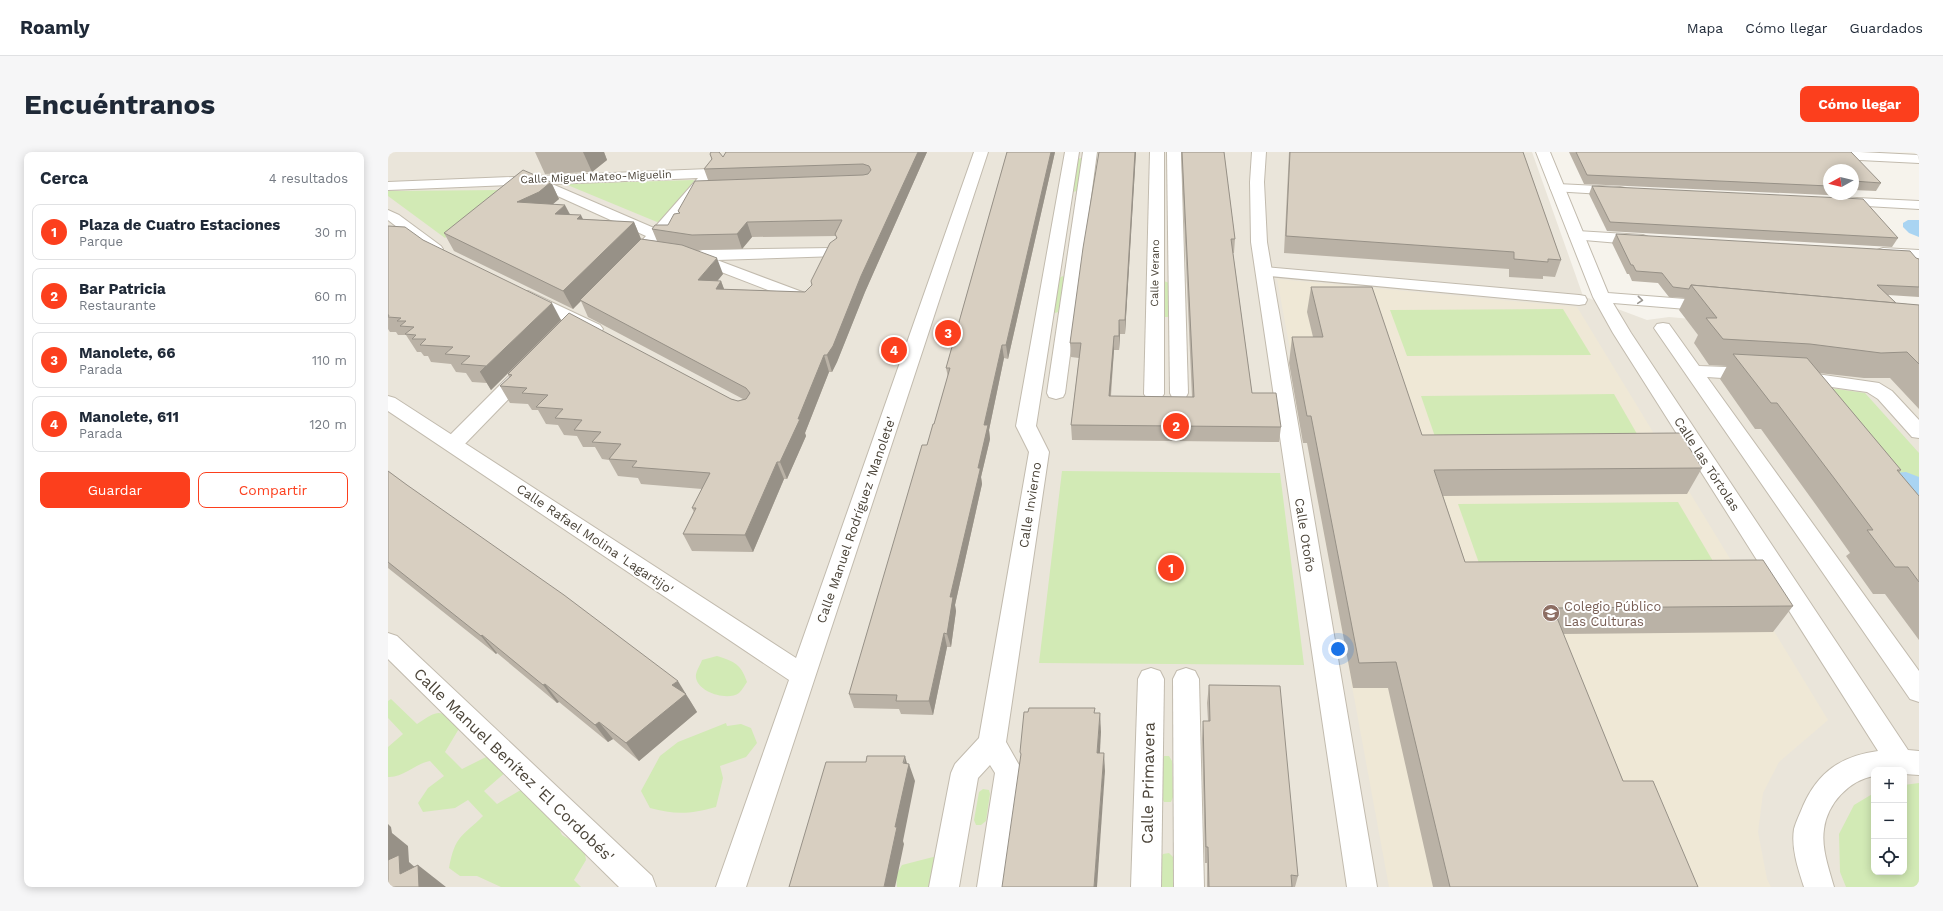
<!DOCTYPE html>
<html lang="es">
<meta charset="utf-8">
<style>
:root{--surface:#fff;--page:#f6f6f7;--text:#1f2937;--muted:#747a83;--line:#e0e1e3;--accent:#fc3f1d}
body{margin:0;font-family:"Work Sans",sans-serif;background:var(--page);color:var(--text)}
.controls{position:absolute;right:12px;bottom:12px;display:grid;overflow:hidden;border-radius:8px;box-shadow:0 2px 10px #0003}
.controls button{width:36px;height:36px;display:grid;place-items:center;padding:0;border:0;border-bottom:1px solid var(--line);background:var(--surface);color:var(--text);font:20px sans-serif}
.compass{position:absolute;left:1435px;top:12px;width:36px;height:36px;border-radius:50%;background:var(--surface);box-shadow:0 2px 10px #0003;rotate:262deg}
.you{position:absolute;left:950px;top:497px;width:14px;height:14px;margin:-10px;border:3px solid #fff;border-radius:50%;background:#1a73e8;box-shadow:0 0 0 6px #1a73e833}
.badge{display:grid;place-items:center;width:26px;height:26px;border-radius:50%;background:var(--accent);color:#fff;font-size:13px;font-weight:700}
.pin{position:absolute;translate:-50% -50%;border:2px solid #fff;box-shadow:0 1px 4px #0006}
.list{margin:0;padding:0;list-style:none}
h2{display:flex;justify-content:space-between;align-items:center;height:52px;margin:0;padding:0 16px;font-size:17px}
h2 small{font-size:13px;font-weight:400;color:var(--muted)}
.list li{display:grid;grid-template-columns:26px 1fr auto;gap:12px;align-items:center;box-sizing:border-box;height:56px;margin:0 8px 8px;padding:0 8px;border:1px solid var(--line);border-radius:8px}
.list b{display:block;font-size:15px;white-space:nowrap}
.list p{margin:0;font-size:13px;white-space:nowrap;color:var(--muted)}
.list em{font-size:13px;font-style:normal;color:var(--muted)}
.actions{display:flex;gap:8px;padding:12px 16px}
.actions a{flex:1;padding:9px 0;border:1px solid var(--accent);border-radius:8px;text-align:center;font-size:14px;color:var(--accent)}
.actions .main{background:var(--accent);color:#fff}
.icon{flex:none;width:22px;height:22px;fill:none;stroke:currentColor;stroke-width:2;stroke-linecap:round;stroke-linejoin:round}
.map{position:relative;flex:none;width:1531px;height:735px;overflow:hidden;border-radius:8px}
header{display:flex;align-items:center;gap:24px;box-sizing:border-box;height:56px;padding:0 20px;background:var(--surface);border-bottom:1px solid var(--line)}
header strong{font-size:19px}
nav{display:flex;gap:22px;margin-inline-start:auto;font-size:14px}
.intro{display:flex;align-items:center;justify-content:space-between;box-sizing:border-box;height:96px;padding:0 24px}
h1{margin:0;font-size:28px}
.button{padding:10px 18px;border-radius:8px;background:var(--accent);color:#fff;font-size:14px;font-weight:700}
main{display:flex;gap:24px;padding:0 24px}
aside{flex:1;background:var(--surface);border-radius:8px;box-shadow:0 2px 10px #0003}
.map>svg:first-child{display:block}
.residential{fill:#eae5da;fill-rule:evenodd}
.education{fill:#efe8d6}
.green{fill:#d2eab5}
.water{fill:#a9d4f2}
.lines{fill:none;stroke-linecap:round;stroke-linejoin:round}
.lane-casing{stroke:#c2bbae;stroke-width:2}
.street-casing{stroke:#c2bbae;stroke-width:2}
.lane{fill:#fff;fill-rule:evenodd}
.street{fill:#fff;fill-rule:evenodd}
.wall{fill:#bab2a6;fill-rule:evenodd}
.shaded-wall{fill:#979187}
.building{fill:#d8cfc1;stroke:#979187}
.oneway{stroke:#9c9892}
.labels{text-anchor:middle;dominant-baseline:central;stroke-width:4;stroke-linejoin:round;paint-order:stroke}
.far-street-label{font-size:11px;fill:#4b4439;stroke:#fff}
.street-label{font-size:13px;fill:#4b4439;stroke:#fff}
.education-label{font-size:13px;fill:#785e54;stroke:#fff;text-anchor:start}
.near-street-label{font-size:16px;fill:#4b4439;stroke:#fff}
</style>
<header>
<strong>Roamly</strong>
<nav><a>Mapa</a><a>Cómo llegar</a><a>Guardados</a></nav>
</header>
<div class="intro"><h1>Encuéntranos</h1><a class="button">Cómo llegar</a></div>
<main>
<aside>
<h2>Cerca<small>4 resultados</small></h2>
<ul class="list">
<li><span class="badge">1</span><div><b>Plaza de Cuatro Estaciones</b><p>Parque</p></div><em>30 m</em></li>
<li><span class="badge">2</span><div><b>Bar Patricia</b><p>Restaurante</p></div><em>60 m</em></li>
<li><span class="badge">3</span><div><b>Manolete, 66</b><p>Parada</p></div><em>110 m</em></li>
<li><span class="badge">4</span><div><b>Manolete, 611</b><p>Parada</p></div><em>120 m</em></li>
</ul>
<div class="actions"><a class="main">Guardar</a><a>Compartir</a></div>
</aside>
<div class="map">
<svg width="1531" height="735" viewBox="0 0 1531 735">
<rect width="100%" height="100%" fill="#f6f3ec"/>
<path class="residential" d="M0,0h1144l51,144 64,24 22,-3 250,22v548h-1531zM1486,618h30v102h-30z"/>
<path class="education" d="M889,127l300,28 251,413 -49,42 -16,31 -5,39 9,47 4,8h-382z"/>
<g class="green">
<path d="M693,6l2,1 -6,32 -4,1 4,-33z"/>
<path d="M305,28l2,1 -34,40 -4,1 -92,-38z"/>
<path d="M117,38l-60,48 -57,-42v-5z"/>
<path d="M675,124l2,2 -7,34 -3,1 -2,-2 6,-33z"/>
<path d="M776,129l5,2v34h-6z"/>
<path d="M1175,157l28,46 -184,1 -17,-46z"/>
<path d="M1407,231l70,10 54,60v82z"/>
<path d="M1226,242l34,59 -207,1 -20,-58z"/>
<path d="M674,319l218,2 24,192 -265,-2z"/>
<path d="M1290,350l45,76 -238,2 -27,-76z"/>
<path d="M329,504c18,6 24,8 30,26 -2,3 -5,8 -8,11 -11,8 -40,0 -43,-15 -1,-6 4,-12 6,-18z"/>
<path d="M3,547l26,25c23,-15 23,-15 43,3l-15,25 17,17 28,-14 17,16 -23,20 13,13 22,-13 20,-5 23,49 22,13 2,12 -12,20 7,7h-80l-24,-11h-17l-11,-8c6,-33 13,-31 34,-52l-15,-16 -13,8 -32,4 -5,-9 10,-15 16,-12 -14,-15c-14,2 -27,17 -42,16v-30l15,-13 -15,-16v-17z"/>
<path d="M338,571l1,3 14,-2 10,4 6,15 -11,14 -26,9 3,12 -7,29c-25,7 -41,8 -66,1l-9,-17 19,-35 18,-14z"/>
<path d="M776,604h5l3,5 1,36 -2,5h-7l-3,-6 1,-36z"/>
<path d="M1531,631v104h-73l-6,-15 -1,-38 15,-29 20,-12v79h30v-87z"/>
<path d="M595,637l6,1 1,4 -4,27 -5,4h-5l-2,-5 5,-28z"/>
<path d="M781,701l4,4v30h-13l1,-30 2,-3z"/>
<path d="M549,704l5,31h-45l-1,-12 6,-10z"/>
</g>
<g class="water">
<path d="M1520,68h11v17l-10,-4 -6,-6v-4z"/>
<path d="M1518,320l13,5v41l-25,-45z"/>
</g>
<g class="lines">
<defs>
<g id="lane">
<path d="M677,0h14l-43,274 13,26 -43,290 17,30 -16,115h-30l18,-114 -5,-8 -12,13 -19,109h-30l22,-114 4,-9 24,-26 50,-286 -13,-26z"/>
<path d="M695,0h14l-32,241 -2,4 -7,2 -7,-2 -2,-4z"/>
<path d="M762,0h14v242l-3,4 -7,2 -7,-2 -3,-4z"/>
<path d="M779,0h14l7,241 -2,4 -7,2 -7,-2 -2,-4z"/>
<path d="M864,0h14l-2,30 3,60 110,645h-30l-96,-645 -1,-60z"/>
<path d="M321,17l5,1 2,3 -2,3 -77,89 -6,2 -6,-2 -2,-3 23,-26 -115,-52 -143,6v-8zM310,26l-44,50 -102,-44z"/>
<path d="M1169,32l63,3 5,1 2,3 -2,3 -5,1 -68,-4 -2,-3 2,-3z"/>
<path d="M1448,45l83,4v8l-88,-5 -2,-3 2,-3z"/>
<path d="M0,58l11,5 42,31 2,3 -2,3 -6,2 -6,-2 -41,-32z"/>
<path d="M1189,79l66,4 5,2 3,3 -3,3 -5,2 -71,-6 -3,-3 3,-3z"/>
<path d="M444,96l6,2 2,3 -2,3 -121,4 96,36 2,4 -2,4 -6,1 -122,-47 -2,-3 2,-3c7,-2 12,0 18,-2z"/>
<path d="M1495,96l36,2v10l-42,-4 -2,-3 2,-3z"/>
<path d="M140,139l72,34 3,4 -3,4 -6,1 -6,-1 -66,-33 -2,-4 2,-4z"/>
<path d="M1275,171l6,1 30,42 54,2 7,2 2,4 -2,4 -7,2 -46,-3 212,294v31l-9,-3 -256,-371 3,-4z"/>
<path d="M137,213l7,2 2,4 -2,4 -72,74 -7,2 -7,-2 -3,-5 3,-5 72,-72z"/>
<path d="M1408,219l83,12 13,8 27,29v18l-7,-1 -34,-38 -11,-7 -78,-11 -2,-4 2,-4z"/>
<path d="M0,481l9,3 255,240 4,11h-37l-231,-228z"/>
<path d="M763,516l9,3 4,8 -3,208h-30l7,-208 4,-8z"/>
<path d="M798,516l9,3 4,8 5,208h-30l-1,-208 4,-8z"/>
</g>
<g id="street">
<path d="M586,0h14l-242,735h-30l73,-207 -401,-269v-15l7,2 401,260z"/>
<path d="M1148,0h14l58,141 103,8 6,1 2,4 -2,4 -6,1 -98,-8 18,30 277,417 11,1v24l-15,-1v-4h-30v6c-25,4 -47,28 -50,53 -3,19 5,40 10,58h-30c-6,-18 -13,-39 -10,-58 2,-8 6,-15 9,-23 15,-34 38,-50 75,-55l-265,-418 -20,-36z"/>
<path d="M1386,0h86l59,3v8l-138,-7 -5,-1z"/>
<path d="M876,115l315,28 6,1 2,4 -2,4 -6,1 -321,-30 -2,-3 2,-3z"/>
</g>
</defs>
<use href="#lane" class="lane-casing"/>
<use href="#street" class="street-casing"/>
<use href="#lane" class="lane"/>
<use href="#street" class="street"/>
</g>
<g class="wall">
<path d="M147,0h69l3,8 -15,12 -47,2z"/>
<path d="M338,0h201l-62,140 -28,70 -5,10h-3l-24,61 1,3 -19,43h-3l-31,73 -61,-1 -9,-17 11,-22 -2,-4 10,-19 -61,-5 -3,-6 -20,-2 -9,-16 -7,-1 -7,-12h-12l-6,-11 -13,-1 -6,-10 -12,-1 -8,-14h-6l-4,-6 -18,-1 -10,-17 9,-9 -1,-3 39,-39 -56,55 -4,-7 -15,-1 -6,-9 -10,-1 -5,-8 -20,-2 -3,-6h-4l-3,-4h-4l-11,-17h-8l-2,-3h-6l-2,-3v-103l35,14 138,80 170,79 7,2 5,-2 -155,-82 -7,-16 -8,8 -119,-58 -10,-18 107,-51 8,17 -6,5 17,10 13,5 51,3 7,17 16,2 -5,-12 16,-4 11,-12 -1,-2 30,-31 -4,-11 8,-9 -2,-6 13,3zM448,84v3l-24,46 -7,7 -81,-3 -3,-8h-4l6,-7 -27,-24 46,-1 10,-12z"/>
<path d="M619,0h48l-47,207 -4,-1 -15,72 1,9 -9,38 1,7 -27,121 1,6 -5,36h-4l-14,68 -32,-1 -2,-5 -45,-1 -5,-14 78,-249 7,-21 14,-47 -2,-9z"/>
<path d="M711,0h37l-11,182h-5l-1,16h-5l-3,46 81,1 -11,-245h43l11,87 -1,14h-1l19,140 29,34 -2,15 -207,-2 -1,-15 8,-67 -8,-1 -1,-14z"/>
<path d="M901,0h234l38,108 -6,17 -12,-1v3l-34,-2v-8l-225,-16z"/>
<path d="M1181,0h275l37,31 -5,8 -23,-1v-20h-24v24h20l-1,2 -264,-12z"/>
<path d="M1204,34l306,52 -6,9 -285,-16 -18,-37z"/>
<path d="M1228,82l303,25v38l-31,-2 8,8 23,2v104l-29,-31h-26l-45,-5 82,97 -2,3 20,23v144l-34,-46h-12l-27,-38 4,-3 -34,-48 -55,-76h-6l-35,-50 7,-13 -18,-1 -15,-22 4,-8 -19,-25 6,-12 -16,-1 -11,-14 -26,-2 -3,-7h-2l-15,-31z"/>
<path d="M923,135l111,148 280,33 -15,26 -244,2 22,66 328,44 -20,26 -210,2 60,147 75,106h-265l-45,-199h-35l-46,-245h-4l-14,-80 3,-26h21l-6,-25z"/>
<path d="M0,319l301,228 8,13 -58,49 -26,-22 -5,3 -49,-40 -2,1 -60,-50 -1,1 -108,-86z"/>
<path d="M821,533l89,191 -3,11h-88v-24h-2l-3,-124 1,-18h5l-1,-18z"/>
</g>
<g class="shaded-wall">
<path d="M195,0h21l3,8 -15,12z"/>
<path d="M530,0h9l-62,140 -28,70 -5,10 -5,-17 34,-79z"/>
<path d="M663,0h4l-47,207 -2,-14z"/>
<path d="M747,0h1l-11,182v-14z"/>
<path d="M163,30l8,17 -12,10 -30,-7z"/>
<path d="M177,53l9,17 -19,-8z"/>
<path d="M193,63l8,17 -12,-13z"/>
<path d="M246,70l7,17 -68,70 -10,-18z"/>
<path d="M359,70l5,15 -10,12 -5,-15z"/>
<path d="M329,106l6,16 -18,22 -7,-16z"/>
<path d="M333,129l6,16 -11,-8z"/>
<path d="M164,151l9,17 -70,70 -11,-18z"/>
<path d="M731,168l1,14 -1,16z"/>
<path d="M726,184v14l-5,61v-15z"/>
<path d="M614,193l2,13 -15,72 1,9 -9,38 1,7 -27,121 1,6 -5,36 -4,-13 3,-37 28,-129 6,-43z"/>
<path d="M436,203l5,17 -24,61 1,3 -19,43 -7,-17z"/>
<path d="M389,310l7,17 -31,73 -8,-17z"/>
<path d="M556,481l3,14 -14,68 -4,-14z"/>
<path d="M94,483l15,18 -1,1 -15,-18z"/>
<path d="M290,529l19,31 -58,49 -13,-18 46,-58z"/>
<path d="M157,532l14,18 -2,1 -14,-18z"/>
<path d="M712,561l1,19 -2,39 -2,-18z"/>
<path d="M211,570l14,17 -5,3 -13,-17z"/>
<path d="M716,601l1,18 -8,116h-3z"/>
<path d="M517,604l3,11 1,-3 6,17 -12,60 1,3 -9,43h-11l11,-60z"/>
<path d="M0,672l3,3 1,6 16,13 1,16 9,8v-5l28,22h-29l-29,-11z"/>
</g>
<g class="building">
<path d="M323,0h8l4,5 3,-5h192l-57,124 -28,70 -6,9h-3l-26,64h2l-20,43h-3l-32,73 -62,-1 13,-26h-4l18,-35 -78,-6 5,-6 -28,-2 12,-15 -29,-2 9,-10 -27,-2 8,-10 -27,-2 8,-9 -27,-2 12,-12 -26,-2 5,-5 -27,-2 12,-11 -4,-1 61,-61 162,86 7,2 8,-2 4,-6 -4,-5 -166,-88 61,-61 41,6 35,13 -19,22 23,1 -5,8 89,3 7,-7 -1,-4 19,-38 7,-5 -2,-4 7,-14 -95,2 -10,12 -45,1 -40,-6 3,-4h13l6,-11 6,-1 -2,-2 17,-30 168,-6 5,-1 3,-4 -2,-4 -6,-2 -159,5 8,-10 -2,-5z"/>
<path d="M619,0h44l-45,193h-4l-18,80h4l-10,43h2v2l-30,127h3l-6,37 -3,-1 -15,68h-33l1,-6 -48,-1 73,-249h5l6,-21h1l16,-56h-4z"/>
<path d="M711,0h36l-10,168h-6v16h-5l-5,60 85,1 -12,-245h42l11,87h-4l21,154h24l5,34 -210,-2 10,-82h-11l13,-95z"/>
<path d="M902,0h233l38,108 -13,-1v3l-34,-3v-7l-228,-16z"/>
<path d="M1188,0h275l30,31 -28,-2v-11h-24v16l-242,-11z"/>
<path d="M135,18l28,12 -12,10 -22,10 48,3 -10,9 26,1 -4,4 57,3 -71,69 -119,-58z"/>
<path d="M1204,34l271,13 35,39 -288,-16z"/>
<path d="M0,74l17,1 18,13 129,63 -72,69 6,-6 -25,-2 9,-8 -25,-2 8,-7 -33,-2 6,-6h-14l4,-4 -11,-1 9,-7 -14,-1 6,-5h-9l4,-3 -13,-1 1,-2h-1z"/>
<path d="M1228,82l294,17 6,7 3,1v28l-42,-2 19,18 -205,-18 -2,4 -16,-2 -11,-14 -26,-2 -3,-6h-2z"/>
<path d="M1303,133l228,20v59l-12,-12 -26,1 -71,-9 -87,-5 -17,-21h11z"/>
<path d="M923,135h61l50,148 258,-2 22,35 -268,2 31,92 298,-2 30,46 -240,2 70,173h30l45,106h-248l-54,-225 -37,1 -48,-247h-4l-15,-79h31z"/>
<path d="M1345,202l74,4 94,112h-4l22,26v86l-11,-15h-13l-28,-37h6l-39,-52 -57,-75h-6z"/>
<path d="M0,319l19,14 157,110 114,86 -6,4 14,9 -60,49 -27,-21 -4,3 -50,-41 -2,1 -61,-50 -1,1 -93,-74z"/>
<path d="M821,533l71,1 18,190 -7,-1 1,12h-83l-1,-40h-2l-3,-126h7z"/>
<path d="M641,556h66l-1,5h6l-3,40h7l-10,134h-92l19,-133 -1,-2 4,-40h4z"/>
<path d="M479,604h38l-2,7 6,1 -14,63h2l-13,60h-95l37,-125h40z"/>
<path d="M11,703l1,19 18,-9 1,22h-31v-27z"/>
</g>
<defs><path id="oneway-chevron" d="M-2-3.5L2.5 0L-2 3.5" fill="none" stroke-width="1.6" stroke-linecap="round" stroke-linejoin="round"/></defs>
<use class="oneway" href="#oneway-chevron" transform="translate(1252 148) rotate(5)"/>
<defs>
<symbol id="school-disc" viewBox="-11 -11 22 22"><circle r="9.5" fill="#8d6e63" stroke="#fff"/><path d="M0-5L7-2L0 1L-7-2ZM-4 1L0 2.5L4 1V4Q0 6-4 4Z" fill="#fff"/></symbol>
</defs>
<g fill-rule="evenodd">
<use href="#school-disc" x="1153" y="451" width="20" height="20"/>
</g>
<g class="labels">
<g class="far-street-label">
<text transform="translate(208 25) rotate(-2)">Calle Miguel Mateo-Miguelin</text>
<text transform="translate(767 121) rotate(-89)">Calle Verano</text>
</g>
<g class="street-label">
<text transform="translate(1319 312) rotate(57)">Calle las Tórtolas</text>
<text transform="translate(642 353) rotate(-81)">Calle Invierno</text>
<text transform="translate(468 368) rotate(-71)">Calle Manuel Rodríguez 'Manolete'</text>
<text transform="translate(917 383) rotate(81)">Calle Otoño</text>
<text transform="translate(207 387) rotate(34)">Calle Rafael Molina 'Lagartijo'</text>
</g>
<g class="education-label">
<text x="1176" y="454">Colegio Público<tspan x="1176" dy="15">Las Culturas</tspan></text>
</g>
<g class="near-street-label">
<text transform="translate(126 613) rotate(44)">Calle Manuel Benítez 'El Cordobés'</text>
<text transform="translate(760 631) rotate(-89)">Calle Primavera</text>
</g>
</g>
</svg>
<div class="controls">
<button>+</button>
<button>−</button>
<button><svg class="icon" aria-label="locate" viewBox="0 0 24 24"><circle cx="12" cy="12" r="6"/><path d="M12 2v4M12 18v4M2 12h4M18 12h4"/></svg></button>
</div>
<svg class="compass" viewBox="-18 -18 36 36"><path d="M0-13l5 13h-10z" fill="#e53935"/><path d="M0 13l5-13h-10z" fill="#747a83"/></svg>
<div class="you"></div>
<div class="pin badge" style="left:783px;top:416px">1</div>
<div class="pin badge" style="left:788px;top:274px">2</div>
<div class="pin badge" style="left:560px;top:181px">3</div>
<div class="pin badge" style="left:506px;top:198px">4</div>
</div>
</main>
